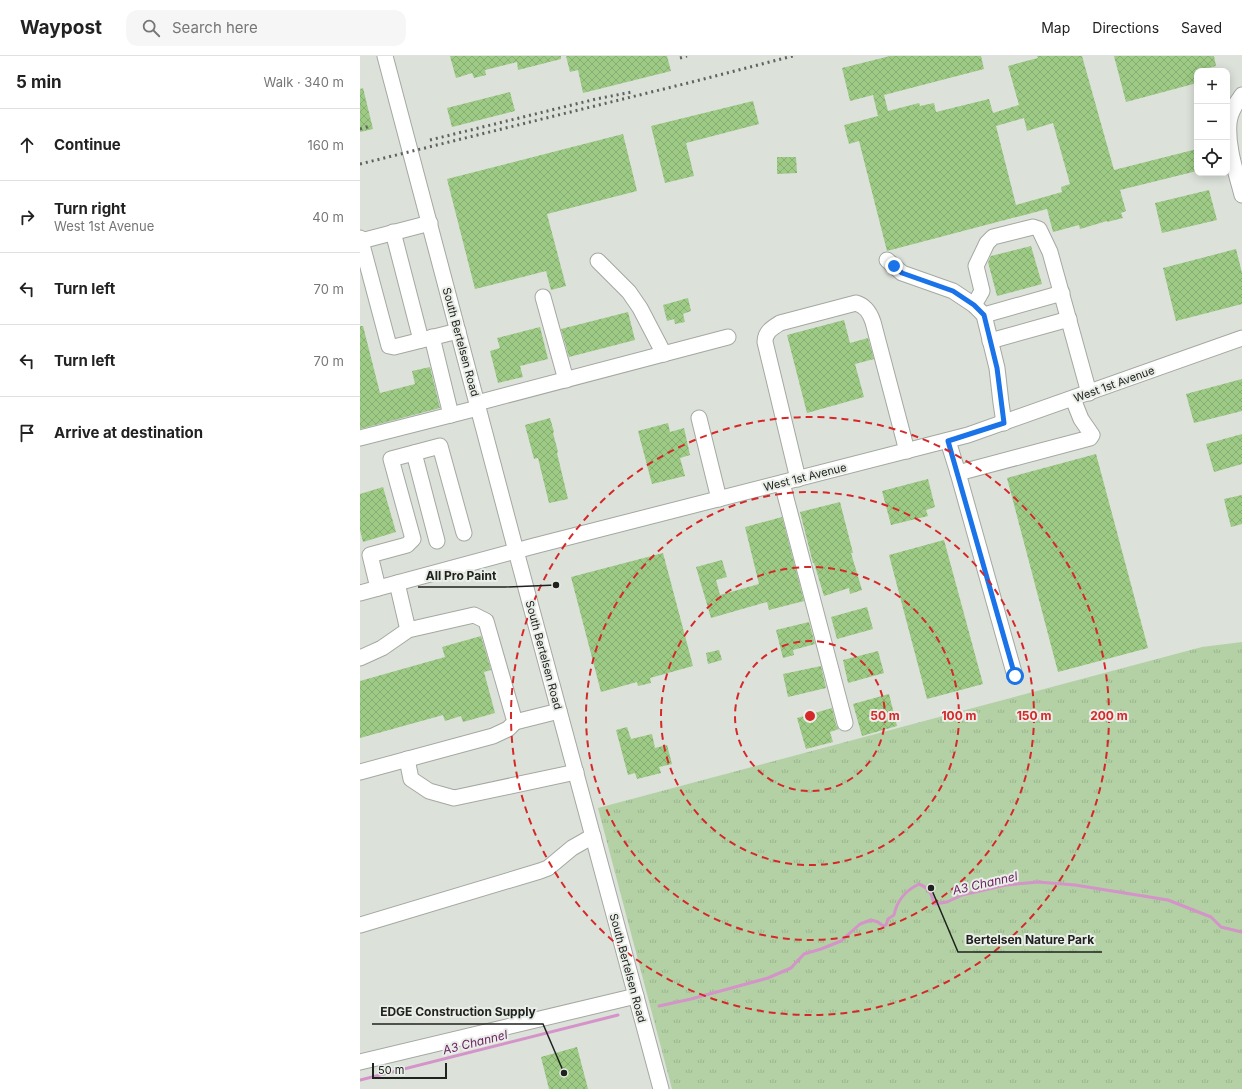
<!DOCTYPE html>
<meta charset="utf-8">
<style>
:root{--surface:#fff;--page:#f6f6f6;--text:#222;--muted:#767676;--line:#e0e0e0}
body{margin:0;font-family:Inter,sans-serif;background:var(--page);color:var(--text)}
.controls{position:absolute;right:12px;top:12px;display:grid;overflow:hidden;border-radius:8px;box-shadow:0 2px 10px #0003}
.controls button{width:36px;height:36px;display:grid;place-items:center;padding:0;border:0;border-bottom:1px solid var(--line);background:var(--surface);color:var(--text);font:20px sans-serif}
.scale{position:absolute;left:12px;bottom:10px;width:75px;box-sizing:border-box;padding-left:4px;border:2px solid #20221f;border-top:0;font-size:11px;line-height:14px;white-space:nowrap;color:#20221f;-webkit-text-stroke:3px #eaeee8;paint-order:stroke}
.stop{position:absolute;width:12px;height:12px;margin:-9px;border:3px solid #1a73e8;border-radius:50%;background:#fff}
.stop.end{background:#1a73e8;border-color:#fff;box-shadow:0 1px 4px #0008}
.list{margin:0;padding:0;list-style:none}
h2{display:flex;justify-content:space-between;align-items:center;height:52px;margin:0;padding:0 16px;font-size:17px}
h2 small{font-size:13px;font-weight:400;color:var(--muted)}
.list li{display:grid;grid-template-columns:26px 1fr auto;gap:12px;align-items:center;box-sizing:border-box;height:72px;padding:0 16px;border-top:1px solid var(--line)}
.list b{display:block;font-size:15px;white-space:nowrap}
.list p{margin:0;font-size:13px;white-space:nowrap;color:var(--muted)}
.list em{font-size:13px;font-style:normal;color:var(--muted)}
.icon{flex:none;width:22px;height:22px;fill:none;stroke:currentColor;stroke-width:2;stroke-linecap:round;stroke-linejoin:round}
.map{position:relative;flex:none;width:882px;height:1033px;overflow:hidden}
header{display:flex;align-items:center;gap:24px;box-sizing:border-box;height:56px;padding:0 20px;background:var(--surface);border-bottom:1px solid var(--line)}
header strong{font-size:19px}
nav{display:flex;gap:22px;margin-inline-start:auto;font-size:14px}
.search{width:280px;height:36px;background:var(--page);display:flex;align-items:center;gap:10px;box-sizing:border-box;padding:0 14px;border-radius:12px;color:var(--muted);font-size:15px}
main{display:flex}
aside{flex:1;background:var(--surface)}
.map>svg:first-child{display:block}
.park{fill:url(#park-tufts)}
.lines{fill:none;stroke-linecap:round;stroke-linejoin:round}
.stream{stroke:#d493c9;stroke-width:3}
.building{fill:url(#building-cross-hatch);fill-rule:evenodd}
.minor-casing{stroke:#a4a8a2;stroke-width:17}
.minor{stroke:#fff;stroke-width:15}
.rail{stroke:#5f625e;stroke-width:3;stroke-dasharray:2 4;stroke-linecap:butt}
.route{stroke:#1a73e8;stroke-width:5}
.ring{fill:none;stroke:#d62828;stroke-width:2;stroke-dasharray:7 5}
.labels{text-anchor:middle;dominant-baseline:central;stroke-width:4;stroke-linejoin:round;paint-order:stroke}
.street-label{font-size:11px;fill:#20221f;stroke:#eaeee8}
.water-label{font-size:12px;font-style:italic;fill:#6e2265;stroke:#eaeee8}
.centre{fill:#d62828;stroke:#eaeee8;stroke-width:2}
.ring-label{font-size:12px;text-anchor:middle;font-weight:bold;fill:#d62828;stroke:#eaeee8;stroke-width:4;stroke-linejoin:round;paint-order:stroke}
.leader{fill:none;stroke:#20221f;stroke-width:1.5}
.callout-dot{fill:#20221f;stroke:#eaeee8;stroke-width:1.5}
.callout-label{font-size:12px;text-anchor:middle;font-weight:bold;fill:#20221f;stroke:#eaeee8;stroke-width:4;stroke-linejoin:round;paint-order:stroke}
</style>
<header>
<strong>Waypost</strong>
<div class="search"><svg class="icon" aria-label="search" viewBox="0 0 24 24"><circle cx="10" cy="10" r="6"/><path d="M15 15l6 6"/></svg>Search here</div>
<nav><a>Map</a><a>Directions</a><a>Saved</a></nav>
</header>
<main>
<aside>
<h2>5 min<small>Walk · 340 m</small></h2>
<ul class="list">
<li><svg class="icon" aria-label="ahead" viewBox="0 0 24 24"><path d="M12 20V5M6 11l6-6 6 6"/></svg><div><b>Continue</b></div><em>160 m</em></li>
<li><svg class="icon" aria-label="right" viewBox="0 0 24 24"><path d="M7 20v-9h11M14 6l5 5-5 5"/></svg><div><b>Turn right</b><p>West 1st Avenue</p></div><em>40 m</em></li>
<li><svg class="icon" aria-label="left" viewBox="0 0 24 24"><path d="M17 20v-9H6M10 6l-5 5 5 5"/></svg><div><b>Turn left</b></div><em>70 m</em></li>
<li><svg class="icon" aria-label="left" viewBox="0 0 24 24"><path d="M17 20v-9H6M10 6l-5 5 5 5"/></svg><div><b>Turn left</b></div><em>70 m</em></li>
<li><svg class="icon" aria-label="arrive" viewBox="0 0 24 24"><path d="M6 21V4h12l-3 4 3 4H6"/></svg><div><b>Arrive at destination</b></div></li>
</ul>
</aside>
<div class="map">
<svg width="882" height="1033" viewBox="0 0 882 1033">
<defs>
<pattern id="park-tufts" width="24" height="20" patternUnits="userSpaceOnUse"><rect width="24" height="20" fill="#b3d1a4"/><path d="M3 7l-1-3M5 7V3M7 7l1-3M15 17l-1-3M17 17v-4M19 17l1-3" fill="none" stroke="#9ab38d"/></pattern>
<pattern id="building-cross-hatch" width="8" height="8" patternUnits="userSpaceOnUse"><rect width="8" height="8" fill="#9dca85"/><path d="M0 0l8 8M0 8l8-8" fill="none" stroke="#87ad72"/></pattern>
</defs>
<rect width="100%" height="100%" fill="#dce1da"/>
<path class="park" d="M882,586v447h-570l-74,-281 604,-161z"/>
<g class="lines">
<g class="stream">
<path d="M299,950l32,-7 77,-21 23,-10 13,-14 17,-5 20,-8 19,-17 11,-4 7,2 5,4 3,-1 2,-6 6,-4c3,-15 11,-24 25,-31 10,4 13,10 15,20l13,-2 15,-7 44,-10 32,-3 37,3 93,15 43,17 10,10 21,5"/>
<path d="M0,1024l258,-65"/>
</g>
</g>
<g class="building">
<path d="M90,0h111v3l-43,11 -1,-8 -32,8 1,5 -12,3 -2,-5 -16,5z"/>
<path d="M206,0h101l4,15 -88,22 -5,-23 -8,2z"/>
<path d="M530,0h91l3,13 -100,26 4,16 31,-8 1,3 14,-3 2,9 53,-13 4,14 26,-8 -11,-39 30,-8 -1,-2h45l32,114 83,-21v22l-77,19 6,21 -5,2 2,5 -16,4v-1l-27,8 -1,-4 -26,7 -6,-23 -160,42 -28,-110 -10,3 -5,-19 34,-9 -5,-21 -23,6 -8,-33zM664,62l3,13 26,-8 17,61 -9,3 1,5 -46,13 -20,-79z"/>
<path d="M754,0h100l2,10 -19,5v12l-71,19z"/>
<path d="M3,32l10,41 -13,3v-43z"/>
<path d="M150,36l5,19 -63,16 -5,-19z"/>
<path d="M393,45l6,23 -73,19 8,33 -29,7 -14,-57z"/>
<path d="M263,78l14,57 -90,23 19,72 -15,4 -5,-19 -71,18 -28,-110z"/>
<path d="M417,101h19l1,16 -20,1z"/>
<path d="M849,134l8,30 -55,13 -7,-30z"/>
<path d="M671,190l11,38 -45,12 -9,-34 3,-6z"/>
<path d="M876,193l6,24v31l-66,17 -13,-53z"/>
<path d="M328,242l3,13 -8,3 2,8 -10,2 -1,-5 -7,2 -4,-16z"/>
<path d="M268,256l7,28 -66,17 -8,-28z"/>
<path d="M484,264l6,23 18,-5 6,21 -19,5 9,33 -57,16 -20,-78z"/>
<path d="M0,270h3l17,67 35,-9 -3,-13 18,-4 10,41 -80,21z"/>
<path d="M180,271l8,32 -28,7 3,11 -25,6 -8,-32 10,-3 -3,-10z"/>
<path d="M882,323v32l-48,12 -8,-29z"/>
<path d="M190,362l4,14 -1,1 5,19 -1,1 11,46 -19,4 -11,-45 -4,1 -9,-34z"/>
<path d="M308,367l2,9 14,-4 6,27 -10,3 5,18 -33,8 -14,-53z"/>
<path d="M882,378v30l-28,8 -8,-28z"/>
<path d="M736,398l52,194 -90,24 -51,-194z"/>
<path d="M568,423l7,28 -9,3 2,6 -37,9 -9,-34z"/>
<path d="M23,431l13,45 -33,10 -3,-12v-36z"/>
<path d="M882,439v29l-11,3 -7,-28z"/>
<path d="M480,446l13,51h-2l11,37 -12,4 -1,-6 -25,8 -10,-33h-1l-13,-51z"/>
<path d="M422,461l22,84 -35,9 -2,-8 -56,16 -15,-51 26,-7 5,17 -11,3 4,15 39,-11 -14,-57z"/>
<path d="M584,484l39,144 -56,15 -38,-144z"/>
<path d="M303,497l30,113 -43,12 1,5 -13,3 -1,-4 -36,10 -30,-115z"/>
<path d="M507,551l6,22 -36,10 -6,-22z"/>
<path d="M449,566l6,22 -22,6 1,5 -11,3 -7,-28z"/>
<path d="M121,580l10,34 -7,2 11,41 -32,9 -2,-6 -16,5 -2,-6 -83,23v-57l85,-24 -3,-10z"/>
<path d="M359,594l3,10 -14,4 -2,-11z"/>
<path d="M518,595l6,22 -36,10 -5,-23z"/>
<path d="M461,610l5,22 -38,9 -5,-23z"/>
<path d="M529,638l8,32 -35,10 -9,-32z"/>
<path d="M472,652l4,17 3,4 -9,3 3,10 -27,7 -9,-31z"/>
<path d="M267,671l4,12 21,-5 3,14 12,-3 5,19 -13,3 2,6 -24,6 -2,-6 -7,2 -12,-45z"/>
<path d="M217,991l11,42h-39l-8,-32z"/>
</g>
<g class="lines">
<defs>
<g id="minor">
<path d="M25,0l131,495 145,538"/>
<path d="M882,39c-6,8 -12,17 -13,28 -2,24 7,49 13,72"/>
<path d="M33,176l28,108"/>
<path d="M0,182l1,3 69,-18"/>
<path d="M1,185l28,105 5,1 64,-16"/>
<path d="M527,204l15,13 51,18 21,14 10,10 13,53 4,35 3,20"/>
<path d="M238,205l31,31 11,16 24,46"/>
<path d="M183,241l23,83"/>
<path d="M614,249l8,-14 -6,-25 11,-23 6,-6 40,-10 6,2 11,23 39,141"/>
<path d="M624,259l78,-22"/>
<path d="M72,281l19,78"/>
<path d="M630,285l79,-22"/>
<path d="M117,347l251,-66"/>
<path d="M339,362l20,81"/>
<path d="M0,382l118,-30"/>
<path d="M588,385l10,32 132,-35 2,-3 -11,-16 -8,-20"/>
<path d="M54,397l23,88"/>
<path d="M598,417l57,203"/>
<path d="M438,423l-33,-137c0,-10 7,-14 15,-19l76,-20c10,3 14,10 17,19l34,129"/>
<path d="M422,427l63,240"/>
<path d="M37,527l11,47"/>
<path d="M18,532l-8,-33 37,-10 6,-6 -22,-80 49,-13 24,87"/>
<path d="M0,537l174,-47 434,-111 274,-97"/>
<path d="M0,602l22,-10 26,-18 66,-15 12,6 29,101 -7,7 -15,7 -133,36"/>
<path d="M155,666l44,-11"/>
<path d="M47,703l4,20 18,12 25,7 122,-26"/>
<path d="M0,869l180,-54 8,-3 24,-20 21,-12"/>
<path d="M0,1006l276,-66"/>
</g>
</defs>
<use href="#minor" class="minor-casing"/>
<use href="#minor" class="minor"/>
<g class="rail">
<path d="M320,2l7,-2"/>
<path d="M0,73l10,-3"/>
<path d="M70,84l166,-41 36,-7"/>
<path d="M0,108l336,-83 97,-25"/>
</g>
</g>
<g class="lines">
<path class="route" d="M534,210l8,7 51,18 21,14 10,10 13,53 7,55 -56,18 67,235"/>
</g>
<g class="ring">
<circle cx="450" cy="660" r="75"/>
<circle cx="450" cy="660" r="149"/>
<circle cx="450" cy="660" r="224"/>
<circle cx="450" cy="660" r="299"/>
</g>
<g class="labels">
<g class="street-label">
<text transform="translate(101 286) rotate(75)">South Bertelsen Road</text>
<text transform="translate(754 328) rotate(-20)">West 1st Avenue</text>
<text transform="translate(445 421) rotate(-14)">West 1st Avenue</text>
<text transform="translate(184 599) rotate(75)">South Bertelsen Road</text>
<text transform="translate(268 912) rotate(75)">South Bertelsen Road</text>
</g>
<g class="water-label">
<text transform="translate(625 827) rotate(-13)">A3 Channel</text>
<text transform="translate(115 986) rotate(-14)">A3 Channel</text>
</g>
</g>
<circle cx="450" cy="660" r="6" class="centre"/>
<g class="ring-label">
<text x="525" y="664">50 m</text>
<text x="599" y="664">100 m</text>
<text x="674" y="664">150 m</text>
<text x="749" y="664">200 m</text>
</g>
<path class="leader" d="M196 529L145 531H58M571 832L598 896H742M204 1017L183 968H12"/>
<g class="callout-dot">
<circle cx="196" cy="529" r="4"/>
<circle cx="571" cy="832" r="4"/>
<circle cx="204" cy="1017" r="4"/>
</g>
<g class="callout-label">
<text x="101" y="524">All Pro Paint</text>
<text x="670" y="888">Bertelsen Nature Park</text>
<text x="98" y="960">EDGE Construction Supply</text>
</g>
</svg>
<div class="controls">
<button>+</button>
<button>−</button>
<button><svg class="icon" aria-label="locate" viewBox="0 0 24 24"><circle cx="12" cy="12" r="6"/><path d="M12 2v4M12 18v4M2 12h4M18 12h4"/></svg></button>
</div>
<div class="scale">50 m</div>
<div class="stop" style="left:655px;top:620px"></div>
<div class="stop end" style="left:534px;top:210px"></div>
</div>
</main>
